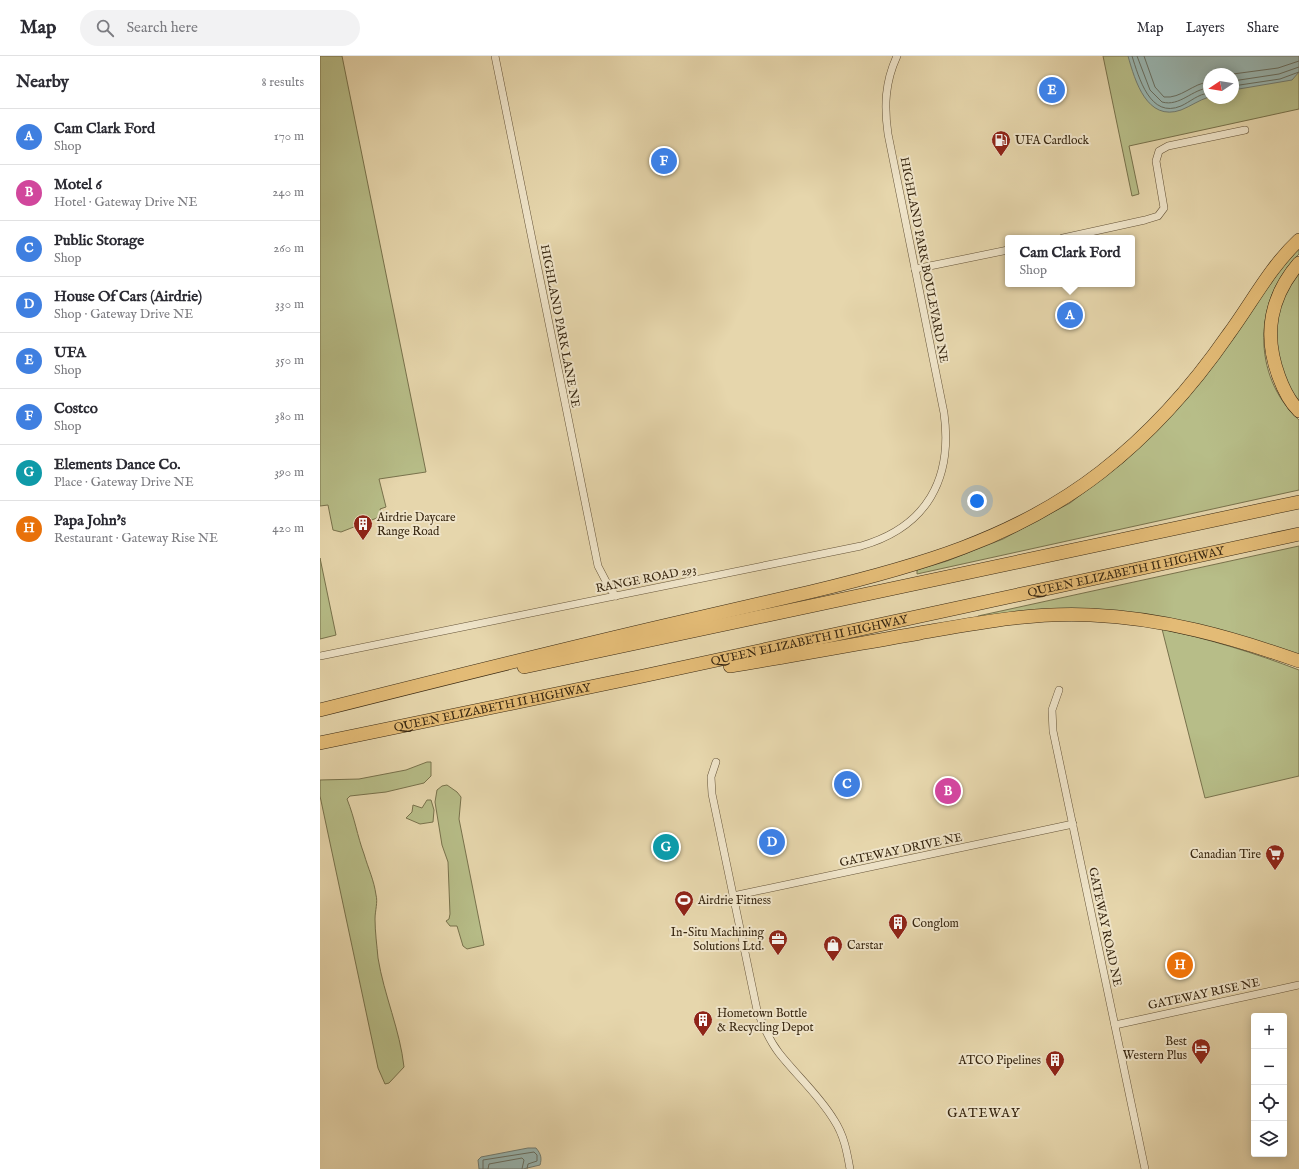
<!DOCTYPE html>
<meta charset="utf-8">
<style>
:root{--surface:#fff;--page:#f2f2f3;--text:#2b2b33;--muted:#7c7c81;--line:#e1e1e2;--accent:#111827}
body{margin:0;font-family:"IM FELL English",serif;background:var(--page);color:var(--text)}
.controls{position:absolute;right:12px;bottom:12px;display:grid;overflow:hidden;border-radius:4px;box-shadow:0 2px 10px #0003}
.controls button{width:36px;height:36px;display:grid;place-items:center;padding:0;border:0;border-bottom:1px solid var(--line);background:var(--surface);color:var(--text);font:20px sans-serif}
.compass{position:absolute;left:883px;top:12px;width:36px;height:36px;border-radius:50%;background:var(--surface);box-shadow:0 2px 10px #0003;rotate:258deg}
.you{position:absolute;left:657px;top:445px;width:14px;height:14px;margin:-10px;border:3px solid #fff;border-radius:50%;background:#1a73e8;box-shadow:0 0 0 6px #1a73e833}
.badge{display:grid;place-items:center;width:26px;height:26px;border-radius:50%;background:var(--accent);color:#fff;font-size:13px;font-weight:700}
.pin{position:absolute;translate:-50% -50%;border:2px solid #fff;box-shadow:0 1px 4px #0006}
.popup{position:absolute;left:685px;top:179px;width:130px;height:52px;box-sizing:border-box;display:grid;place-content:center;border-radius:4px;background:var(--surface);filter:drop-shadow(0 1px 3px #0005);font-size:13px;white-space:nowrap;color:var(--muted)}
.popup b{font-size:15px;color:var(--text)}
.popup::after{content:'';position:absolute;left:50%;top:100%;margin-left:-8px;border:8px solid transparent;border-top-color:var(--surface)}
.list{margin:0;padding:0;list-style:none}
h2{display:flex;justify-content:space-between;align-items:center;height:52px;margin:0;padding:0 16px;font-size:17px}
h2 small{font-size:13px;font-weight:400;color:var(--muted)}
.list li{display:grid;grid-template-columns:26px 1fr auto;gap:12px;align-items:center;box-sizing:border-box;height:56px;padding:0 16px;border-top:1px solid var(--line)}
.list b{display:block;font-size:15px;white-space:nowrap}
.list p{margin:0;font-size:13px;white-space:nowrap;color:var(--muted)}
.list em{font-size:13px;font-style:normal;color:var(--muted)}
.icon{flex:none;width:22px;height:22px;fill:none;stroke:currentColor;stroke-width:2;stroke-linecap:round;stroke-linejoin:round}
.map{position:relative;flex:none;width:979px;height:1113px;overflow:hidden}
header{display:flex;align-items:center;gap:24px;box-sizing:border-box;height:56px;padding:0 20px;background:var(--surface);border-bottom:1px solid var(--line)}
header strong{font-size:19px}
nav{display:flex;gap:22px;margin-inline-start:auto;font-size:14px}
.search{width:280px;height:36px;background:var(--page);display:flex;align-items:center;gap:10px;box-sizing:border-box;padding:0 14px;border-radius:22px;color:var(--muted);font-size:15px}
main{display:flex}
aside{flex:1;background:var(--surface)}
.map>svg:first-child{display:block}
.green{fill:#b7bd88;stroke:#78724c;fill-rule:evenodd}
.water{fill:#99b7b3;stroke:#727d72}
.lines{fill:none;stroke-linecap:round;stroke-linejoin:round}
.shore{stroke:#686f62;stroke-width:1}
.minor-casing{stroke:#645338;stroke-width:8}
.motorway-casing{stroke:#382711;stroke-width:14}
.minor{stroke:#efe4c9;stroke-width:7}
.motorway{stroke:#e3bb76;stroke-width:13}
.labels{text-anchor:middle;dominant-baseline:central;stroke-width:4;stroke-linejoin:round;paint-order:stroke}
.poi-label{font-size:12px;fill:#382711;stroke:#efe4c9;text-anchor:start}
.street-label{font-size:12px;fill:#382711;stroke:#efe4c9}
.neighbourhood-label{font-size:13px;letter-spacing:1px;fill:#382711;stroke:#efe4c9}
</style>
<header>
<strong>Map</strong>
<div class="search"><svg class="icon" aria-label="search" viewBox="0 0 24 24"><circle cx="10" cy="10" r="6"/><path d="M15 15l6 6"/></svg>Search here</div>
<nav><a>Map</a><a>Layers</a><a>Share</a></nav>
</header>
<main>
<aside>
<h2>Nearby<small>8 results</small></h2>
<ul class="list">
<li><span class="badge" style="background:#3f7fe0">A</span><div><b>Cam Clark Ford</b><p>Shop</p></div><em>170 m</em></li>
<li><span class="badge" style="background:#d1479c">B</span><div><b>Motel 6</b><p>Hotel · Gateway Drive NE</p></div><em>240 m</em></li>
<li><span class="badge" style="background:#3f7fe0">C</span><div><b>Public Storage</b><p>Shop</p></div><em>260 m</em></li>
<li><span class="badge" style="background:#3f7fe0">D</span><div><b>House Of Cars (Airdrie)</b><p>Shop · Gateway Drive NE</p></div><em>330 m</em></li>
<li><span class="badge" style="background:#3f7fe0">E</span><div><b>UFA</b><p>Shop</p></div><em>350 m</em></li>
<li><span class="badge" style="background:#3f7fe0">F</span><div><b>Costco</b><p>Shop</p></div><em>380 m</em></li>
<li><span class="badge" style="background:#0f9aa8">G</span><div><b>Elements Dance Co.</b><p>Place · Gateway Drive NE</p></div><em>390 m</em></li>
<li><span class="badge" style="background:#e8710a">H</span><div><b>Papa John's</b><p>Restaurant · Gateway Rise NE</p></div><em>420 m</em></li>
</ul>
</aside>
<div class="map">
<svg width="979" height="1113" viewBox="0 0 979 1113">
<rect width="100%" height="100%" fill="#e6d6ac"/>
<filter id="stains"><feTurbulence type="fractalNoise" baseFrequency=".005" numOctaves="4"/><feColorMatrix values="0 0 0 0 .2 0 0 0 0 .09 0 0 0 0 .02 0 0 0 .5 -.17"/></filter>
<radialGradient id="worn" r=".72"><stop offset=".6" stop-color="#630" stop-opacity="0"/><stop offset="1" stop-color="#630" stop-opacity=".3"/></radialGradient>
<g class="green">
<path d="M0,0h22l84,416 -47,7 7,28 -6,2 2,7 -41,16 -8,-2 -5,-25 -8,1z"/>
<path d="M783,0h196v53l-170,37 10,48 -7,2zM889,18h24v24h-24z"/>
<path d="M979,192v6c-46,45 -48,122 0,166v70l-382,84v-4l30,-9 56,-22 67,-36 55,-42 45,-44 30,-34 90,-127z"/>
<path d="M979,217v128c-19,-22 -27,-56 -23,-85 3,-15 14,-32 23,-43z"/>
<path d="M979,490v110l-155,-41 -166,4v-3z"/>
<path d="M0,502l16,77 -16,4z"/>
<path d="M842,573c47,10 93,24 137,41v106l-94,22z"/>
<path d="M107,706h4v14l-7,7 -38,9 -36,4 -3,3c8,20 10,36 17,55 4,14 10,26 12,41 2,7 -1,16 -1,24 0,13 2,27 3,39 6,37 22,72 26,109l-15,16 -4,1 -7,-16 -58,-272v-16l39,-1 47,-9z"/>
<path d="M127,729l10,7 4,5 -2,22 25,126 -17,4 -4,-3 -6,-20h-7l-4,-5 3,-2 1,-5 -2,-52 -6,-17 -7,-43 2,-12 5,-4z"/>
<path d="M107,744h4l3,10 -1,12 -13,2 -14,-6 6,-6 1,-7 9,3z"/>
</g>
<g class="water">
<path d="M808,0h171v16l-7,8 -59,10v-16h-24v23c-10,3 -18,9 -28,13 -34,12 -46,-29 -53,-54z"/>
<path d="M208,1092h8c5,6 6,10 4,17l-17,4h-44l-1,-9 3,-3z"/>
</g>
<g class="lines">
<g class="shore">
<path d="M812,0c7,22 18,63 49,50 9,-4 17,-12 28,-13"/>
<path d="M817,0l13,34 12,12c18,5 30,-13 47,-14"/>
<path d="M824,0l11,31 9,10c17,2 29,-14 45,-15"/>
<path d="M913,18l45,-6 21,-7"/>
<path d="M913,25l46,-7 20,-7"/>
<path d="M913,30l47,-7 19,-7"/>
<path d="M163,1113v-9l51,-8 3,3v6l-9,3 -1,5"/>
<path d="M168,1113l1,-5 33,-6 2,2 -2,9"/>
</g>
<defs>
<g id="minor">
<path d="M175,0l103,510 12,23 6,7"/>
<path d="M743,182l82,-18 13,-4 6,-8 -8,-47 3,-10 9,-5 77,-16"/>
<path d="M595,213l93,-19"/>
<path d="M0,600l541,-110c66,-19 92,-67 83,-133l-56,-279c-4,-28 -3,-52 9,-78"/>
<path d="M739,634l-7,20 1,21 92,438"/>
<path d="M396,706l-5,15 1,17 45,216c6,15 12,30 22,43 18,23 40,42 55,67 10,15 13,32 16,49"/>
<path d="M413,840l340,-72"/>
<path d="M795,969l184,-40"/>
</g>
<g id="motorway">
<path d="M979,207c-29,34 -36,71 -20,114 4,11 11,25 20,34"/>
<path d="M410,610c63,-10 127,-22 190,-33 57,-10 113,-21 171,-18 72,3 140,22 208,46"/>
<path d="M204,611l775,-165"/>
<path d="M0,654c115,-29 231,-58 347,-85 48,-11 96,-22 143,-33 105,-25 205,-53 291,-120 50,-39 91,-85 127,-137 23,-31 42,-68 71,-95"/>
<path id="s1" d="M0,687l323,-67 656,-142"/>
</g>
</defs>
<use href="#minor" class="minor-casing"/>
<use href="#motorway" class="motorway-casing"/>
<use href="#minor" class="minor"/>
<use href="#motorway" class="motorway"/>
</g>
<defs>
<symbol id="fuel-pin" viewBox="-11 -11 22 30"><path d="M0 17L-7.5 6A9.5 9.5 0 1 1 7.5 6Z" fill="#8f2418" stroke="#efe4c9"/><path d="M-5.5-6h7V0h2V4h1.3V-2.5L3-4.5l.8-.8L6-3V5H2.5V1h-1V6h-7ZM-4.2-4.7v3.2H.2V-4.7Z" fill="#fff"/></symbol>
<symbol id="building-pin" viewBox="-11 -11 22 30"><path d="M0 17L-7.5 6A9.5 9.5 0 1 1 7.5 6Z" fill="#8f2418" stroke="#efe4c9"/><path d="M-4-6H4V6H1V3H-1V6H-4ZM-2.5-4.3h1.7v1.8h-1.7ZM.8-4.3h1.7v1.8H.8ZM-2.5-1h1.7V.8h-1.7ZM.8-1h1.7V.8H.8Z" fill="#fff"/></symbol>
<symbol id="supermarket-pin" viewBox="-11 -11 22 30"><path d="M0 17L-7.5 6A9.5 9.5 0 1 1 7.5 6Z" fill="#8f2418" stroke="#efe4c9"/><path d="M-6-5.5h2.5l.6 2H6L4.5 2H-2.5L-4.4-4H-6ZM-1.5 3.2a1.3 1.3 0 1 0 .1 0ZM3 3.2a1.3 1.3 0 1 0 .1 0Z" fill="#fff"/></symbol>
<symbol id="stadium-pin" viewBox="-11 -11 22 30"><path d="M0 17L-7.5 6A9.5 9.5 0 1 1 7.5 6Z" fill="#8f2418" stroke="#efe4c9"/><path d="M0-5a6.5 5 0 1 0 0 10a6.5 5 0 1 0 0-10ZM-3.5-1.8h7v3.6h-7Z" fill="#fff"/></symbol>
<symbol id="office-pin" viewBox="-11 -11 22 30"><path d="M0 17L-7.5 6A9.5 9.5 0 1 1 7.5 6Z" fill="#8f2418" stroke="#efe4c9"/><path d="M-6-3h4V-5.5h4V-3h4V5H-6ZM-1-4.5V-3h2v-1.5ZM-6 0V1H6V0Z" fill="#fff"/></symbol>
<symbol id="shop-pin" viewBox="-11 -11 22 30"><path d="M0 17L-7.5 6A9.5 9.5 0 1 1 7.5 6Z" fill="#8f2418" stroke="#efe4c9"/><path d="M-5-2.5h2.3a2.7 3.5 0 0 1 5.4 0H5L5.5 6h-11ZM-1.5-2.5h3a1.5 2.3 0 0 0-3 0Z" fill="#fff"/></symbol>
<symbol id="hotel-pin" viewBox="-11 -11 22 30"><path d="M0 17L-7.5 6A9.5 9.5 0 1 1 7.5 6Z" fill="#8f2418" stroke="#efe4c9"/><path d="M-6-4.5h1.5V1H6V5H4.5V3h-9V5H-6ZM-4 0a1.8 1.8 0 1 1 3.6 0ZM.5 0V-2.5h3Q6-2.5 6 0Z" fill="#fff"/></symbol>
</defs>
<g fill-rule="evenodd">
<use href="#fuel-pin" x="670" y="73" width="22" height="30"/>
<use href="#building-pin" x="32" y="457" width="22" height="30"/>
<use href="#supermarket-pin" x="944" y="787" width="22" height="30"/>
<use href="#stadium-pin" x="353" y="833" width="22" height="30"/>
<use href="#building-pin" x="567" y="856" width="22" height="30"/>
<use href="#office-pin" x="447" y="872" width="22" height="30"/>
<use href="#shop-pin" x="502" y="878" width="22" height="30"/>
<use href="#building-pin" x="372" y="953" width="22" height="30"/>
<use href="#hotel-pin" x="870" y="981" width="22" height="30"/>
<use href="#building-pin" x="724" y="993" width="22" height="30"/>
</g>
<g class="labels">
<g class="poi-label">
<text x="695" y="84">UFA Cardlock</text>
<text x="57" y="461">Airdrie Daycare<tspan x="57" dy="14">Range Road</tspan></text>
<text x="941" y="798" text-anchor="end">Canadian Tire</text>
<text x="378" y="844">Airdrie Fitness</text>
<text x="592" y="867">Conglom</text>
<text x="444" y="876" text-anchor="end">In-Situ Machining<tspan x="444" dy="14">Solutions Ltd.</tspan></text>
<text x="527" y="889">Carstar</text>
<text x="397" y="957">Hometown Bottle<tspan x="397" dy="14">&amp; Recycling Depot</tspan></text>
<text x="867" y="985" text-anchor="end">Best<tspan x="867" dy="14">Western Plus</tspan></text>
<text x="721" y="1004" text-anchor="end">ATCO Pipelines</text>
</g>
<g class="street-label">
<text transform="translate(604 204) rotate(79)">HIGHLAND PARK BOULEVARD NE</text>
<text transform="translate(240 270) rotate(79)">HIGHLAND PARK LANE NE</text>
<text stroke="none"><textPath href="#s1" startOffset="824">QUEEN ELIZABETH II HIGHWAY</textPath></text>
<text transform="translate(326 523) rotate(-11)">RANGE ROAD 293</text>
<text stroke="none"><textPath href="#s1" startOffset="500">QUEEN ELIZABETH II HIGHWAY</textPath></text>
<text stroke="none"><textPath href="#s1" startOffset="176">QUEEN ELIZABETH II HIGHWAY</textPath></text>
<text transform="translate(581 794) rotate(-12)">GATEWAY DRIVE NE</text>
<text transform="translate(785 871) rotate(78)">GATEWAY ROAD NE</text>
<text transform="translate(884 938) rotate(-12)">GATEWAY RISE NE</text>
</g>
<g class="neighbourhood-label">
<text x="664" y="1057">GATEWAY</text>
</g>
</g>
<rect width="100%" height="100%" filter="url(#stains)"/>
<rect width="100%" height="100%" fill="url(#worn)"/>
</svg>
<div class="controls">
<button>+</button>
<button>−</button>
<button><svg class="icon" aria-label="locate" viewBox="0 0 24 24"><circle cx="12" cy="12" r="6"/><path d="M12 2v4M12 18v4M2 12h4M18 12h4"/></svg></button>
<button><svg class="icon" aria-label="layers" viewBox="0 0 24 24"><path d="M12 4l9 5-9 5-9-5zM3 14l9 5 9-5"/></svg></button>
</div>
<svg class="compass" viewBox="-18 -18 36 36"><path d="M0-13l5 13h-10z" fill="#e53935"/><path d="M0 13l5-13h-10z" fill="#7c7c81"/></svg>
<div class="you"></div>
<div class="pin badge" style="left:750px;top:259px;background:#3f7fe0">A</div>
<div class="popup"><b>Cam Clark Ford</b>Shop</div>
<div class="pin badge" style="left:628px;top:735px;background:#d1479c">B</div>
<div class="pin badge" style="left:527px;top:728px;background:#3f7fe0">C</div>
<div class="pin badge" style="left:452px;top:786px;background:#3f7fe0">D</div>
<div class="pin badge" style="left:732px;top:34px;background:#3f7fe0">E</div>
<div class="pin badge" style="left:344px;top:105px;background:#3f7fe0">F</div>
<div class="pin badge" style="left:346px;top:791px;background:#0f9aa8">G</div>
<div class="pin badge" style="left:860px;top:909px;background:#e8710a">H</div>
</div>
</main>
